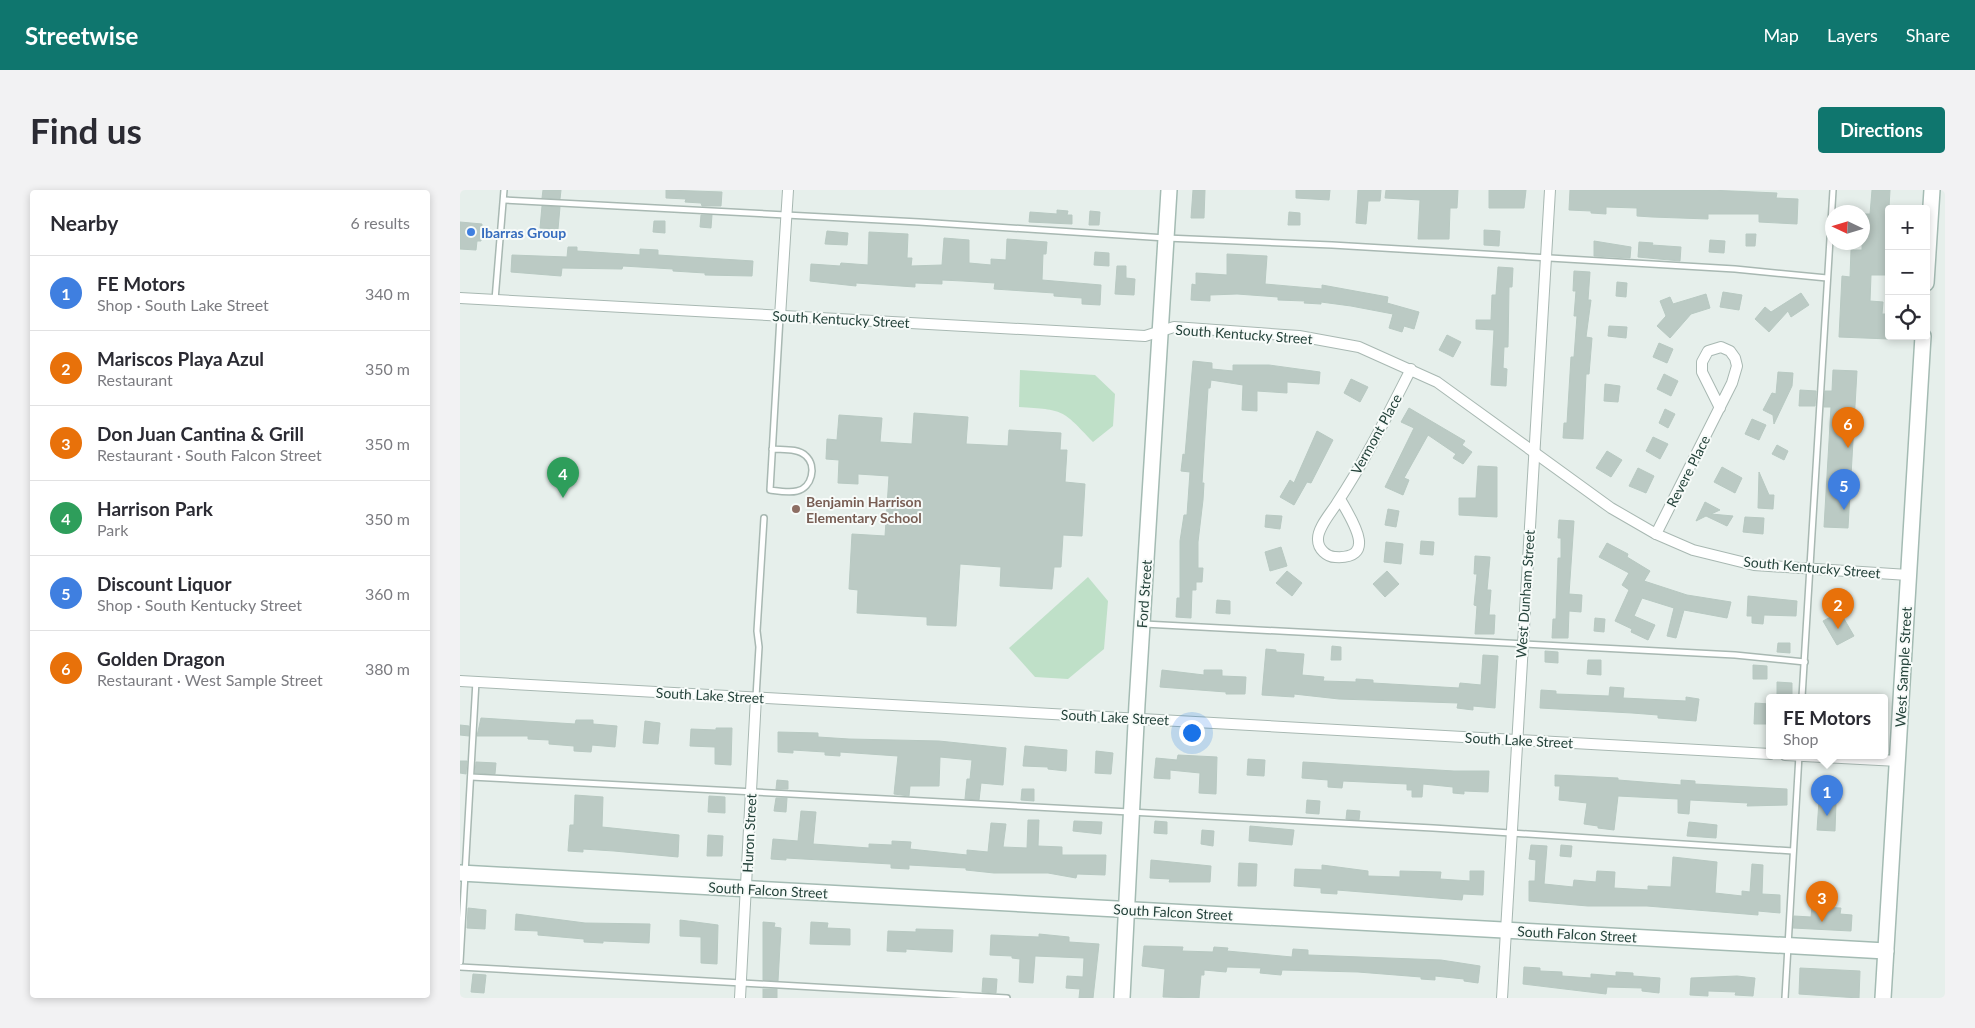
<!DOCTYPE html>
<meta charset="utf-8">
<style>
:root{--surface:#fff;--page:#f2f2f3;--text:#2b2b33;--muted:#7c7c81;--line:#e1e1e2;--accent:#0f766e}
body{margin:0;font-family:Lato,sans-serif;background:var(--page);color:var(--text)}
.controls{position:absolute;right:15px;top:15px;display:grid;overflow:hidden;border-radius:5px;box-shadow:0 2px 8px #0003}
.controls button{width:45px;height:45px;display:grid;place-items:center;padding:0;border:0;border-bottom:1px solid var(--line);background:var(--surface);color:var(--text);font:25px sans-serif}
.compass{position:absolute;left:1365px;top:15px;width:45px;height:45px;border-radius:50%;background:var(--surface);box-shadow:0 2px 8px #0003;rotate:274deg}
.you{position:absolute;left:731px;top:542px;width:18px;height:18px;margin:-12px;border:4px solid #fff;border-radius:50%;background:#1a73e8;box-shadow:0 0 0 8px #1a73e833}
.badge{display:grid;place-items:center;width:32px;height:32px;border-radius:50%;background:var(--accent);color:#fff;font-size:16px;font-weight:700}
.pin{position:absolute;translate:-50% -41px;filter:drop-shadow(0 1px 2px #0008)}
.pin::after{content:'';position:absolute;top:26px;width:18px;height:15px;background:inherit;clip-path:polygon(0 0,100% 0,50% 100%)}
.popup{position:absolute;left:1306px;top:504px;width:122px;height:65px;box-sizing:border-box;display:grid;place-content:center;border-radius:5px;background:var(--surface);filter:drop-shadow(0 1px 4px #0005);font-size:16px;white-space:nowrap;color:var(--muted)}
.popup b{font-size:19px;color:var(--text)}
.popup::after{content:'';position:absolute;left:50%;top:100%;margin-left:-10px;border:10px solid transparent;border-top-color:var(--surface)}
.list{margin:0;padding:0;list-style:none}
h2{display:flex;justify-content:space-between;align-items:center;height:65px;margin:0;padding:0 20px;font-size:21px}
h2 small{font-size:16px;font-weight:400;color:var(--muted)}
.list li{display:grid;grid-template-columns:32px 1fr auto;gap:15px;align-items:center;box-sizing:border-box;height:75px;padding:0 20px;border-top:1px solid var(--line)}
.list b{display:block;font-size:19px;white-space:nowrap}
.list p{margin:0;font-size:16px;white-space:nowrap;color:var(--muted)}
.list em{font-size:16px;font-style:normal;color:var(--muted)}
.icon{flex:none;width:28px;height:28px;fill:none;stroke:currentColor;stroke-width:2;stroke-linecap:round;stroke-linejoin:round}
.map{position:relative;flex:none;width:1485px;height:808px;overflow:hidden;border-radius:5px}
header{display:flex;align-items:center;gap:30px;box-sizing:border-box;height:70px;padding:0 25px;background:var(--accent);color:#fff}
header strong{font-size:24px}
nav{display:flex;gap:28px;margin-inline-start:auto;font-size:18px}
.intro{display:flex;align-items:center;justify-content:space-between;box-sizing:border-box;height:120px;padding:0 30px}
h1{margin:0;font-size:35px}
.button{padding:12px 22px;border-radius:5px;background:var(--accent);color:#fff;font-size:18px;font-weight:700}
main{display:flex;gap:30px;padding:0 30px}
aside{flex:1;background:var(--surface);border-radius:5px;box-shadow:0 2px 8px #0003}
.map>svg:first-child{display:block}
.green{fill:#bfe0c8}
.building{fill:#bbcac4;stroke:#b8c9c2}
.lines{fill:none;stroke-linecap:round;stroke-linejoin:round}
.lane-casing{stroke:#a8b8b2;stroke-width:8}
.street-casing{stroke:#a8b8b2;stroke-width:12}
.secondary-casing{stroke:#a4bbb3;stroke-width:18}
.lane{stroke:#fff;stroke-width:5}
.street{stroke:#fff;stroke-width:10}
.secondary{stroke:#fff;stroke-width:15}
.shop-dot{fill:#3f7fe0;stroke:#f7fbf9;stroke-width:2}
.education-dot{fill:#8d6e63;stroke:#f7fbf9;stroke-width:2}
.labels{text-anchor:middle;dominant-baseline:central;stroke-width:4;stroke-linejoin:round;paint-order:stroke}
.shop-label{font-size:14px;font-weight:bold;fill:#366cbe;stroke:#f7fbf9;text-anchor:start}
.street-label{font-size:14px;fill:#24423a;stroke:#f7fbf9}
.education-label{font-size:14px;font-weight:bold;fill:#785e54;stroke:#f7fbf9;text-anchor:start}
</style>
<header>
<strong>Streetwise</strong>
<nav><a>Map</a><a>Layers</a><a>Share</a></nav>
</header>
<div class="intro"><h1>Find us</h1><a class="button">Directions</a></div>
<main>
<aside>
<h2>Nearby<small>6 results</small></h2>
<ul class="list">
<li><span class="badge" style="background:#3f7fe0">1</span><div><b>FE Motors</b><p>Shop · South Lake Street</p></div><em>340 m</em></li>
<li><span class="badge" style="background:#e8710a">2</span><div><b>Mariscos Playa Azul</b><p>Restaurant</p></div><em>350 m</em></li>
<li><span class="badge" style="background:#e8710a">3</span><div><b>Don Juan Cantina &amp; Grill</b><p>Restaurant · South Falcon Street</p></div><em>350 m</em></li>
<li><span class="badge" style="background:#2e9e5b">4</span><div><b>Harrison Park</b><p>Park</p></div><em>350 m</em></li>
<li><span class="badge" style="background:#3f7fe0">5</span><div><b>Discount Liquor</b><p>Shop · South Kentucky Street</p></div><em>360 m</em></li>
<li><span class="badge" style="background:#e8710a">6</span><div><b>Golden Dragon</b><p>Restaurant · West Sample Street</p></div><em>380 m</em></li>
</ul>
</aside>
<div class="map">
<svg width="1485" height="808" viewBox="0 0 1485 808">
<rect width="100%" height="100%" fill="#e6efeb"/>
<g class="green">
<path d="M560,180l75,5 20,19 -2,32 -20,16c-31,-33 -29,-32 -74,-35z"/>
<path d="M628,387l20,24 -4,48 -36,30 -33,-2 -26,-29z"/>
</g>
<g class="building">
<path d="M83,0h18l-1,9 -18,-1z"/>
<path d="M206,0l56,2 -1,14h-19l-1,-3 -16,-1 1,-3 -20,-1z"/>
<path d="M733,0h12l-1,28h-13z"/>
<path d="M836,0h34l-1,10 -33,-2z"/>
<path d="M898,0h23l-1,11h-12l-2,23 -10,-1z"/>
<path d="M926,0h72l-1,18h-7l-1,31h-31l2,-39 -35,-2z"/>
<path d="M1029,0h37l-2,18h-35z"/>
<path d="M1110,0h139l68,3 -1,5 22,1 -1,25 -38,-2v-8h-51v5l-56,-2 -15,-1v-8l-31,-1v7l-15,-1v-2l-22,-1z"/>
<path d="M1412,0h18l-5,85h-14l-1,26 13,1 -1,12h7v25l-50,-2 3,-61 8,1 1,-27h11v-36h8z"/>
<path d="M82,16l18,1 -2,22 -18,-1z"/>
<path d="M597,20l11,1 -1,4h5v9l-43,-2 1,-10 27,2z"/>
<path d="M630,21l10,1 -1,13h-10z"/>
<path d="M829,22l11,1v12h-12z"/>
<path d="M241,25h11l-1,13 -11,-1z"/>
<path d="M194,31h11v12l-12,-1z"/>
<path d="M0,32l22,2 -1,17h-4l-1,9 -16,-1z"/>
<path d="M1024,40l16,1 -1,15 -15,-1z"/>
<path d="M367,41l21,2 -1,12 -22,-1z"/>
<path d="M409,42l39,2 -1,24h5l-1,8 31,-1 2,-27 25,2v23l22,2v-6l15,1 1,-21 40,3 -1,12h-3l-1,26 59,5 -1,20 -18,-1v-6l-28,-2v-3l-60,-4 1,-6 -32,-2 -21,-1v4l-27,-1v4l-59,-4v3l-46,-5 1,-17 29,2 1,-3 27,2z"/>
<path d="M1286,44h10l-1,12h-9z"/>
<path d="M1250,50l15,1 -1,12 -15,-1z"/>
<path d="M1134,51l37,6 -1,11 -36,-2z"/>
<path d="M1179,52l14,1 -1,2 29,2 -1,14 -42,-4z"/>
<path d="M108,57h9v4l63,4v-6l18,1v5l95,6 -1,15 -47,-1v-2l-32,-2v-2l-50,-3 -1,3 -60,-1 -1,8 -50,-4 1,-17 55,2z"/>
<path d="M635,62l14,1v13l-15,-1z"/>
<path d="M767,64l40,2 -2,28 57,5v-4l66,12 -1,6 32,9 -5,17 -10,-3 -2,6 -13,-4 4,-14 -42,-8 -30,-4v2l-17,-1 1,-2 -27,-1v-3l-41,-3 -27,1v6l-19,-1 1,-16 4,1v-12l31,2z"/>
<path d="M657,76h9v12l9,1 -1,16 -19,-1z"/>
<path d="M1038,77l15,1 -1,19h-3l-1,60h-4l-1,21 4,1 -1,17 -15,-1 3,-55 -18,-1v-9h15l1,-25h4z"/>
<path d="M1114,81l16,1 -2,28h3l-5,37 6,1 -3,36h-3l-3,65 -20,-1 1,-15h3l4,-66h3l3,-41h-3l2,-25h-3z"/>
<path d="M1157,92l10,1 -1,14 -10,-1z"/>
<path d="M1263,102l19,3 -3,15 -19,-3z"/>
<path d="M1341,103l8,12 -18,12 -3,-6 -19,21 -14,-13 10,-12 6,5z"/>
<path d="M1246,104l4,14 -19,6 -21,24 -13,-12 9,-10 -6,-15 10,-4 3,7z"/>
<path d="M1149,136l18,1 -1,11 -18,-2z"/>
<path d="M987,145l14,7 -8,15 -14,-7z"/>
<path d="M1199,153l14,6 -6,14 -14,-6z"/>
<path d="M733,171l19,2v6l21,2v-6h36l51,7 -1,12 -32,-2v11l-30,-2v20l-15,-1 1,-25 -32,-5 -1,8h-2l-6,95h2l-1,17 -5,42v26h5l-1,14h-6v8h-4l-1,28 -15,-1 1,-19h3v-57l4,-26h3l3,-43 -9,-1 2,-17 2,1z"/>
<path d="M1373,180l24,1 -9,157 -24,-1 7,-120h-7l1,-16h7z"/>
<path d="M1318,182l15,1 -1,13 -18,38 -1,-9 -10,-5 9,-17 4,1z"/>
<path d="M1204,184l14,7 -7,15 -14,-7z"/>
<path d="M891,189l17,8 -8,15 -16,-9z"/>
<path d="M1145,194l15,2 -2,16 -14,-1z"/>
<path d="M1340,200l16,1 -1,15h-16z"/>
<path d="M949,218l56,33 -3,4 10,7 -9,12 -10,-6 3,-4 -28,-19 -24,43 5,2 -6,15 -18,-8 29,-59 -13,-6z"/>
<path d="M1205,219l10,5 -7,14 -9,-5z"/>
<path d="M454,223l54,4 -2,27 42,2 1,-16 52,3 -1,17h7l-2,32 20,2 -3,52 -19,-1 -2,32h-7l-2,22 -52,-3 1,-19 -41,-3 -4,62 -29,-1v-8l-70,-4 1,-23 -9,-1 3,-55 33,2 4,-60 -31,-2v10l-20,-1 1,-23 -13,-1 1,-20 10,1 2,-25 43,3 -2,24 32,2z"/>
<path d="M1292,229l14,6 -7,15 -14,-6z"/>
<path d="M857,241l16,9 -22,43 -4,-1 -13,23 -14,-8 10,-17 4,3z"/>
<path d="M1193,247l15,7 -8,15 -14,-8z"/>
<path d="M1317,255l11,6 -4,9 -12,-6z"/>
<path d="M1147,261l15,9 -11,17 -15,-9z"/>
<path d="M1018,276l19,1v50l-38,-2v-17h17z"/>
<path d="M1262,277l20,11 -7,15 -21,-11z"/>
<path d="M1178,278l16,8 -8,17 -17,-7z"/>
<path d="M1299,282l10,23h5l-1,14 -15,-1z"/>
<path d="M1245,312l15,8 -9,4 22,2 -6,10 -21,-10 -10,5z"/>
<path d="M928,319l11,2 -3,16 -11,-2z"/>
<path d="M806,325l16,1 -2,13 -15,-2z"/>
<path d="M1285,327l19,1 -1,16 -20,-2z"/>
<path d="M1099,330l15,1 -5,73 13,1 -1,17 -12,-1 -1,27h-16l1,-19h3l2,-61h3v-20h-3z"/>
<path d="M961,351l13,1 -1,13 -13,-1z"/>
<path d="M926,352l17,2 -2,20 -17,-2z"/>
<path d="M1147,353l21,11 -1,3 23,14 -6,10 43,14 44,7 -4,16 -43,-8 -8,28 -9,-2 7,-28 -32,-10 -8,18 21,9 -7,15 -17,-8 1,-3 -17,-8 14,-31 -7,-5 7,-12 -30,-16z"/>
<path d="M821,357l6,19 -17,5 -5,-19z"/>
<path d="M1015,366l15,1 -3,33h4l-2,25h6l-1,19h-19l2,-28 -3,-1 3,-31h-3z"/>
<path d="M827,381l15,12 -10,13 -16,-13z"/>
<path d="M927,381l12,13 -14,13 -12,-13z"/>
<path d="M1288,406l49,5 -1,15 -32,-1 -1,9 -11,-1v-7h-5z"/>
<path d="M757,410l13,1v13l-14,-1z"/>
<path d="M1380,422l14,24 -17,9 -14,-24z"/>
<path d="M1135,428l10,1 -1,13 -10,-1z"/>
<path d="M1318,453h12v10l-13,-1z"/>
<path d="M872,456l9,1v13h-10z"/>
<path d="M806,459l10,1v2l28,2 -2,21 22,2 -1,4 33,1v-3l17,1v3l86,5 1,-5 21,2 2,-30 15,1 -3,52 -22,-2v4l-16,-2 1,-5 -119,-4 -45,-5v3l-32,-2z"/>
<path d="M1085,461l13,1v11l-13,-1z"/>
<path d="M1128,470h13v15l-14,-1z"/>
<path d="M1293,475l14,1v13h-14z"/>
<path d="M702,480l42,5v-5h18v6l24,1 -1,17h-19v-2l-66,-5z"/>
<path d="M1317,492l15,1v14h-15z"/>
<path d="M1150,497l14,1 -1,10 63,3v-4l13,2 -3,22 -38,-3v-3l-26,-2 -92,-5 1,-18 15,1v3l53,2z"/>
<path d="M1295,513l14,1 -1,20h-14z"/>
<path d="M21,528l94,6 1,-4h17v4l24,2 -2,21 -23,-2 -1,7 -17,-1v-5l-25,-2v-4l-21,-1v-3h-51z"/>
<path d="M185,531l15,2 -2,21 -15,-1z"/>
<path d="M0,535l9,1v10l-9,-1z"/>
<path d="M256,538h16l-1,37 -16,-1v-17l-25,-1 1,-17 25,1z"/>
<path d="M318,542l40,1v4l31,2 90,2 67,7 -3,37 -22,-2 -2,17 -14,-1 2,-20h3l2,-19 -32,-3 -1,29h-29l-1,10 -15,-2 4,-38 -58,-4v4l-15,-1v-3l-32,-2v3l-15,-1z"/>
<path d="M565,556l42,4 -1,21 -18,-2v-2l-25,-1z"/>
<path d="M636,561l17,2 -2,21 -16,-1z"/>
<path d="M718,565l39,2 -1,37 -17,-1 1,-20 -30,-3v9l-16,-1 2,-20 21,2z"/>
<path d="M788,569l17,1 -1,16 -17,-1z"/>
<path d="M0,571h7l-1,13 -6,-1z"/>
<path d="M16,572l20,1 -1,11 -20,-1z"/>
<path d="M843,572l151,9h35l-1,21 -24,-1v3l-11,-1v-6l-30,-3 -1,13h-10v-7h-5v-6l-64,-3 -1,7 -14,-1v-7l-26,-2z"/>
<path d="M1095,585l63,3v2l63,5v-5l14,1v3l92,5v16l-40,1 1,-3 -58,-3 -1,14 -11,-1v-14l-60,-3 -4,34 -16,-2v-2l-14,-2 3,-21 -28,-3 1,-14h-5z"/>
<path d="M317,590l11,1v8h-12z"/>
<path d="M562,599h12v12l-13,-1z"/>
<path d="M115,605l28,2 -1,30 77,8 -1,22 -64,-6 -31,-2v3l-15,-1 2,-26h4z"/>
<path d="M249,606l16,1v16l-17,-1z"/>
<path d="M316,608h11l-1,14 -12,-1z"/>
<path d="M847,610l13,1 -1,13 -13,-1z"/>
<path d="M1359,611l17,1 -1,29 -18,-1z"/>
<path d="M887,620l13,1 -1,9 -13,-1z"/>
<path d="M341,621l15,1 -3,32 56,4v-4l23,1v-4l19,1 -1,7 57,6v-5l21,2 3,-29 15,1 -3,23 24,1 1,-28h11l-1,26 24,1v8h44l-1,20 -28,-1 -1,4 -28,-5h-54l-28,-3v-2l-57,-3v4l-18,-1v-4l-105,-6v2l-15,-1 2,-20 25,2z"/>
<path d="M614,631l28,1 -1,12 -28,-3z"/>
<path d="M695,631l12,1v12l-13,-1z"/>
<path d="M1229,632l28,3 -1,13 -29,-2z"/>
<path d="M790,636l44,4 -2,15 -43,-4z"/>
<path d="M742,640l12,1 -1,15 -12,-2z"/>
<path d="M248,645l15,1 -1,20h-15z"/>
<path d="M1071,655l16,1 -3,38 29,3 1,-7 22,2 1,-11 18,1 -1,16 34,2v-4l23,1 2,-30 44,5 -2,31 27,3v-5l8,1 2,-28 11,1 -1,29 18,1v18l-22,-2v4l-111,-9h-59l-59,-5v-20h6l1,-21 -7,-1z"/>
<path d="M1101,655l11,1 -1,11 -11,-1z"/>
<path d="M691,670l60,6 -1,16h-41l1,-3 -20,-1z"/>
<path d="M779,673l18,1 -1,22h-18z"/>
<path d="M862,675l46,6v5l32,1v-6l41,1 -1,7 30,2v-10h14l-1,24 -20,-1 -1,6 -125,-10v4l-16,-1v-5l-27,-2 1,-17 27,1z"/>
<path d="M1352,717l29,1 -1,6 12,1 -1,16 -58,-3 1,-12 17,1z"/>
<path d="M8,718l18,2 -1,19 -18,-1z"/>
<path d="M56,724l69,9 65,1 -1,19 -46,-2v2l-19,-1v-3l-46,-4v-4l-23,-1z"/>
<path d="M220,730l38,5 -1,39 -16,-1v-26l-21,-1z"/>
<path d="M303,732l12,1 -1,4 7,1 -3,53 -15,-1z"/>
<path d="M351,732l17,1 -1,5 23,1v16l-40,-1z"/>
<path d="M456,739l37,1 -1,22 -46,-3v3l-19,-1 1,-20 28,1z"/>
<path d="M579,744l30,3v5l30,2 -6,54h-14l1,-9 -14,-1 1,-12 16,1 1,-19 -49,-2 -2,27 -14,-1 1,-23 -8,-1v-2l-22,-1 1,-20 48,2z"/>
<path d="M684,756l39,1 -1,4 31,1 1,-5 14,1 -1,3 65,6 1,-8 15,1v5l133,5 39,6 -2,17 -14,-2v-2l-29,-3v4l-14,-1v-2l-63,-5 -76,-2 -1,5 -21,-2 1,-5 -34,-1 -1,5 -22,-2v5h-3l-2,23 -36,-1 2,-28 -23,-3z"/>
<path d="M1064,777l16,1v3l22,1v4l29,2v-4l25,2v-4l17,1v3l27,2 -1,15 -17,-2v-3l-35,-1 -1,7 -83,-10z"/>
<path d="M1340,778l60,3 -1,27 -60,-4z"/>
<path d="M13,784l13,1 -2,18 -13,-1z"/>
<path d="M1277,786l18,2 -2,18 -18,-1 1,-3 -28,-1v5l-18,-1 1,-17z"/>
<path d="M523,788l14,1 -1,14 -14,-1z"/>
<rect x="303" y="799" width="14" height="9"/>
</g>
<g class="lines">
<defs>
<g id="lane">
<path d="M44,10l415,22 247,16 166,7 403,24 92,9"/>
<path d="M35,110l9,-110"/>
<path d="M312,259c11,1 26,-1 34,7 11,10 6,32 -9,35 -8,2 -19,0 -27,-1l10,-173"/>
<path d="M684,434l591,31 70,7"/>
<path d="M296,507l3,-50 -2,-16 7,-113"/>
<path d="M1342,507l31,-507"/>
<path d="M11,587l962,51 360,23"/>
<path d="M0,772l16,-281"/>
<path d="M0,777l547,31"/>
<path d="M1325,808l14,-243"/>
</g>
<g id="street">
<path d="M0,108l685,38 29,-9 125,9 60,11 78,35 174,126 45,26 37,16 61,15 154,10"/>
<path d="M320,127l8,-127"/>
<path d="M880,309c10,18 40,61 -5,58 -8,0 -17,-8 -17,-17 -1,-12 13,-27 19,-37 28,-42 51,-89 74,-134"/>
<path d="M1196,344l76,-151 5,-17 -2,-8 -5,-7 -9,-4 -13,4 -6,11v10l18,36"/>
<path d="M0,491l1310,73"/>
<path d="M1325,565l113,6"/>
<path d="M280,808l16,-301"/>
<path d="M1042,808l48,-808"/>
</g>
<g id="secondary">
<path d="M1466,93l6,-93"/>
<path d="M0,683l1426,78"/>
<path d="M662,808l15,-294 32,-514"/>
<path d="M1423,808l40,-662"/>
</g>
</defs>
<use href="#lane" class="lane-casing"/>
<use href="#street" class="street-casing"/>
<use href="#secondary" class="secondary-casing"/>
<use href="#lane" class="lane"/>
<use href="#street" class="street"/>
<use href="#secondary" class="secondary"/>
</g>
<circle class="shop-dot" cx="11" cy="42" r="5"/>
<circle class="education-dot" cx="336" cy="319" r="5"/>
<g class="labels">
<g class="shop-label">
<text x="21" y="42">Ibarras Group</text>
</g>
<g class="street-label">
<text transform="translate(381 129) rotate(3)">South Kentucky Street</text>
<text transform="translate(784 144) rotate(4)">South Kentucky Street</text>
<text transform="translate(916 244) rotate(-61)">Vermont Place</text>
<text transform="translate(1228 281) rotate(-63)">Revere Place</text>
<text transform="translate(1352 377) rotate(5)">South Kentucky Street</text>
<text transform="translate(684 404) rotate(-86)">Ford Street</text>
<text transform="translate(1065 404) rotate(-86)">West Dunham Street</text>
<text transform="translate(1443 477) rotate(-87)">West Sample Street</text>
<text transform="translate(250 505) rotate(3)">South Lake Street</text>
<text transform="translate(655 527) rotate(3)">South Lake Street</text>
<text transform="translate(1059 550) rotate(3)">South Lake Street</text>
<text transform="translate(289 643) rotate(-87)">Huron Street</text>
<text transform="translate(308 700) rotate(3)">South Falcon Street</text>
<text transform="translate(713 722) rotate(3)">South Falcon Street</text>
<text transform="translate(1117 744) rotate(3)">South Falcon Street</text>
</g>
<g class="education-label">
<text x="346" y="311">Benjamin Harrison<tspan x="346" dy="16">Elementary School</tspan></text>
</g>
</g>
</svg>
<div class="controls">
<button>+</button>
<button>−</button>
<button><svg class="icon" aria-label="locate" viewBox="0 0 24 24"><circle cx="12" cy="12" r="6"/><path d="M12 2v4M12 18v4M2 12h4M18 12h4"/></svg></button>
</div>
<svg class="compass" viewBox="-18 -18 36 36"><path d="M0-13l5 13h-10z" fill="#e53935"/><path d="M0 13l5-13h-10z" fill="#7c7c81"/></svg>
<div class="you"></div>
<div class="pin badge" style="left:1367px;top:626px;background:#3f7fe0">1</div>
<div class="popup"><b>FE Motors</b>Shop</div>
<div class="pin badge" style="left:1378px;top:439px;background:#e8710a">2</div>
<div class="pin badge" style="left:1362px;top:732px;background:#e8710a">3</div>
<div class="pin badge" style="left:103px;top:308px;background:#2e9e5b">4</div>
<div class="pin badge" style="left:1384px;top:320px;background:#3f7fe0">5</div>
<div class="pin badge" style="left:1388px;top:258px;background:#e8710a">6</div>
</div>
</main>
